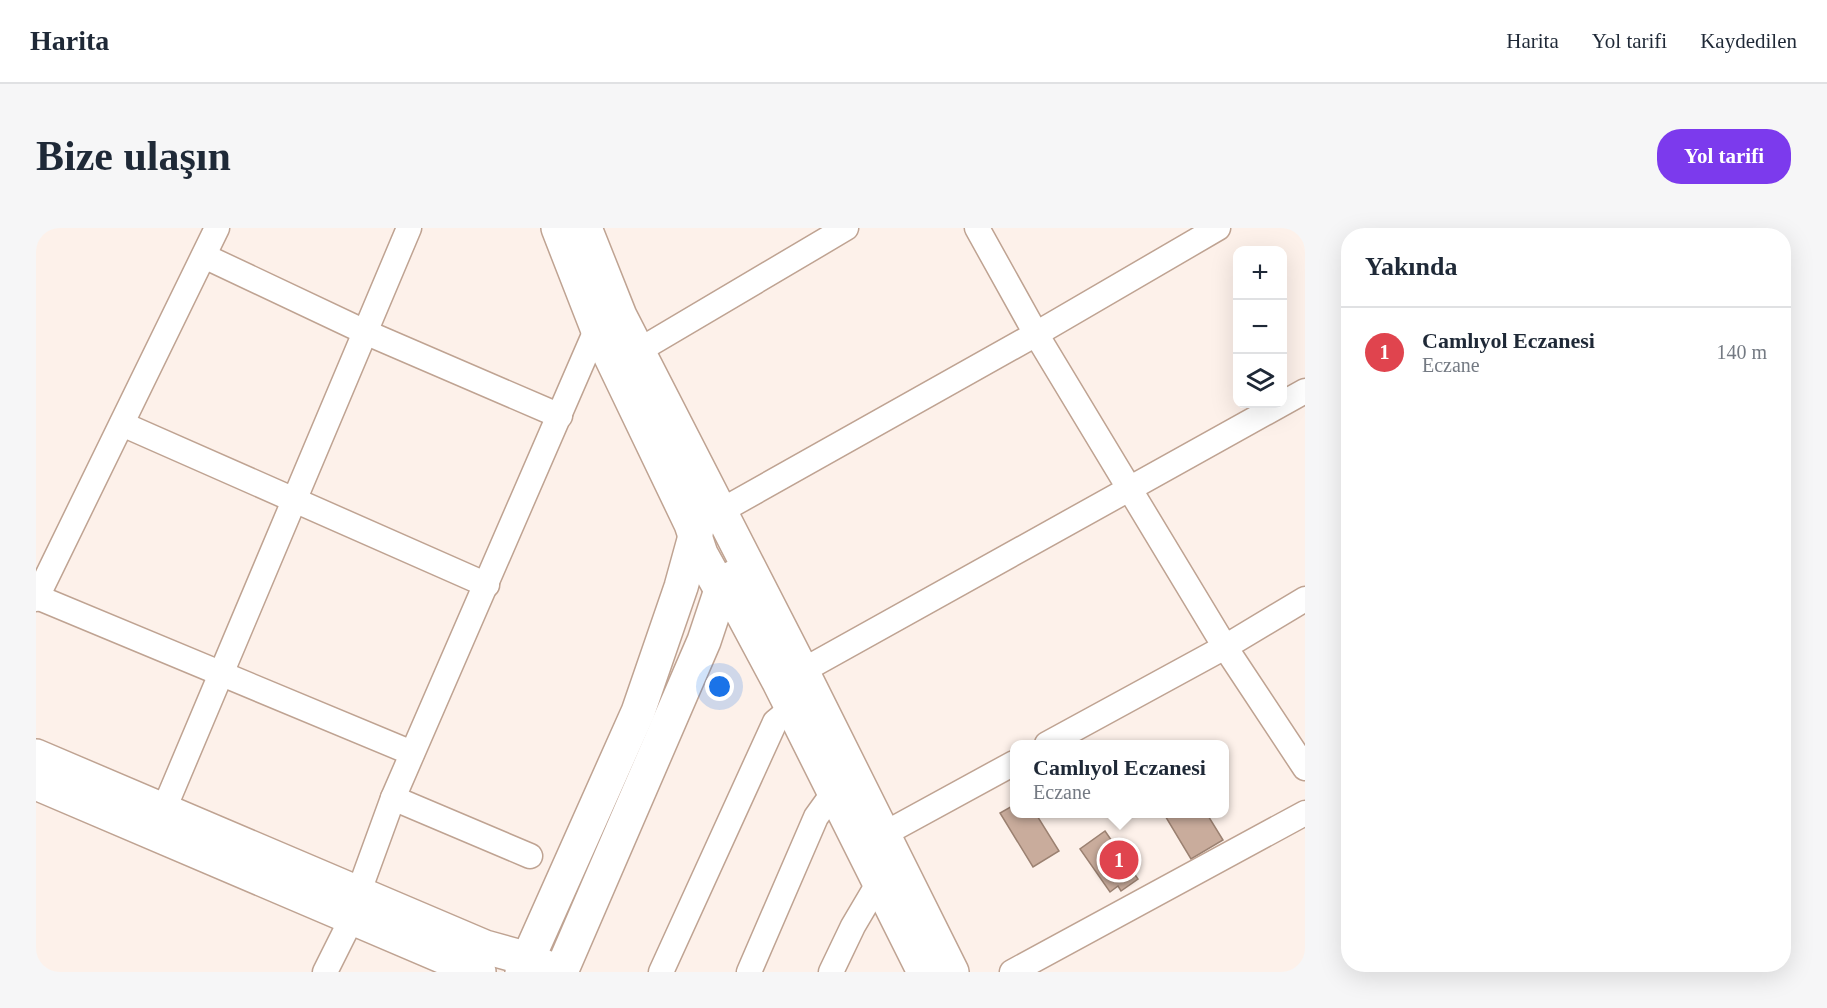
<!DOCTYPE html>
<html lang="tr">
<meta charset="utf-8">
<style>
:root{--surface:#fff;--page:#f6f6f7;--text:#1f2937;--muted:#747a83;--line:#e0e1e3;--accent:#7c3aed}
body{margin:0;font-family:"Times New Roman",serif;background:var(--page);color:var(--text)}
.controls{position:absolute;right:18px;top:18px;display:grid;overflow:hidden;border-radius:12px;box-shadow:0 6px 24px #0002}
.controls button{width:54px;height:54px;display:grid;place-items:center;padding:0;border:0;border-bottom:2px solid var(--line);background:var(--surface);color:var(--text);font:30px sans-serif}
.you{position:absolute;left:684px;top:459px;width:21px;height:21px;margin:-15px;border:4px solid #fff;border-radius:50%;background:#1a73e8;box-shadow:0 0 0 9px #1a73e833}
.badge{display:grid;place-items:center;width:39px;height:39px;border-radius:50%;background:var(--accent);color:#fff;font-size:20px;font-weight:700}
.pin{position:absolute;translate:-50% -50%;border:3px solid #fff;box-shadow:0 2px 6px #0006}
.popup{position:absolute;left:974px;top:512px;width:219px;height:78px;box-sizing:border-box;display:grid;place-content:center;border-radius:12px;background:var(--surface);filter:drop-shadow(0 2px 4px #0005);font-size:20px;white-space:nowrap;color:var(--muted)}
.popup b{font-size:22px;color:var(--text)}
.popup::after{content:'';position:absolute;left:50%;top:100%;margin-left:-12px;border:12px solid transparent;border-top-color:var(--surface)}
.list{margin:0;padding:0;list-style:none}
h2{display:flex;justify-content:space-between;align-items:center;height:78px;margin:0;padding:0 24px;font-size:26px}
h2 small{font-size:20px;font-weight:400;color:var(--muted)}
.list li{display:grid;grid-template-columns:39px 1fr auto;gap:18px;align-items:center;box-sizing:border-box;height:90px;padding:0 24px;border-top:2px solid var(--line)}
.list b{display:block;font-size:22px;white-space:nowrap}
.list p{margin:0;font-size:20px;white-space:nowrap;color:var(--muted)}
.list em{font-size:20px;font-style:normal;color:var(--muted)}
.icon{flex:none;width:33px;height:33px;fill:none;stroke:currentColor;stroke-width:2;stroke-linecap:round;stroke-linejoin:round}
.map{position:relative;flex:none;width:1269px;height:744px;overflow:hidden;border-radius:24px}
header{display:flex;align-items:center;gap:36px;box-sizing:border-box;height:84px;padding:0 30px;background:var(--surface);border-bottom:2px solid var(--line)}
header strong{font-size:28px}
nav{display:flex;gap:33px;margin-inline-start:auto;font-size:21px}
.intro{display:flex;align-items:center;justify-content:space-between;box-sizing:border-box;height:144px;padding:0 36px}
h1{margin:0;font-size:42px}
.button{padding:15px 27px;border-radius:24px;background:var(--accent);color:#fff;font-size:21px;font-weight:700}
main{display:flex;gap:36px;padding:0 36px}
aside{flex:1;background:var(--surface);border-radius:24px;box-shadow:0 6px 24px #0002}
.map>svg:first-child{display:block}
.building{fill:#c9ac9c;stroke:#9b8171;stroke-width:1.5}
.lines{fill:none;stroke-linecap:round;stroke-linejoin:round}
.street-casing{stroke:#bfa392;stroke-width:27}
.secondary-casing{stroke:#bfa392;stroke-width:36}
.street{stroke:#fff;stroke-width:24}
.secondary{stroke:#fff;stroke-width:33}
</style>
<header>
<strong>Harita</strong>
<nav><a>Harita</a><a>Yol tarifi</a><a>Kaydedilen</a></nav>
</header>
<div class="intro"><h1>Bize ulaşın</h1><a class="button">Yol tarifi</a></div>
<main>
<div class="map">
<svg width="1269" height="744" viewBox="0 0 1269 744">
<rect width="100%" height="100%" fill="#fdf1ea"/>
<g class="building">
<path d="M978,577v9h22l23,37 -26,16 -33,-54z"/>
<path d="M1128,586h43l16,26 -32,19z"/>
<path d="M1069,603l33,48 -17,12 -3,-5 -8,6 -30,-43z"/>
</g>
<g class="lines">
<defs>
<g id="street">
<path d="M941,0l59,106 189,313 80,121"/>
<path d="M168,28l161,76 195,84"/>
<path d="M602,123l208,-123"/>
<path d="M86,196l365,161"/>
<path d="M683,284l317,-178 182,-106"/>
<path d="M1,369l375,156"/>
<path d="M0,371l181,-371"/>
<path d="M766,443l503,-280"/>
<path d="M1011,516l178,-97 80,-48"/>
<path d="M357,570l137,58"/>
<path d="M128,581l245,-581"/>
<path d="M848,606l130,-71"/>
<path d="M322,666l35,-96 204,-470"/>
<path d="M289,744l27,-54"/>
<path d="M625,744l114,-250 17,-14"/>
<path d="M713,744l67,-155 18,-25"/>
<path d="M795,744l22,-46 26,-44"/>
<path d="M976,744l293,-159"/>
</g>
<g id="secondary">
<path d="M522,0l39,100 94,196 10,30 20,36 20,21 38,71 145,290"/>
<path d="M549,0l35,88 182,355 150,301"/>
<path d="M0,528l449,191 43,12 29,13"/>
<path d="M0,555l443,189"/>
<path d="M486,744l116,-260 43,-125 16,-58"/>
<path d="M525,744l143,-331 17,-51 13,-13"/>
</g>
</defs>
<use href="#street" class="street-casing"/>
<use href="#secondary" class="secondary-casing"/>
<use href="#street" class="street"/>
<use href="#secondary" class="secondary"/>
</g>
</svg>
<div class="controls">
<button>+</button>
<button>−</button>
<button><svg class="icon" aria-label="layers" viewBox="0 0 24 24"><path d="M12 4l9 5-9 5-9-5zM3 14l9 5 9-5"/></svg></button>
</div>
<div class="you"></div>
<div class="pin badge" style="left:1083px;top:632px;background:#e0444e">1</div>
<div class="popup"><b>Camlıyol Eczanesi</b>Eczane</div>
</div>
<aside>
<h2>Yakında<small></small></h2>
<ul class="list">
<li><span class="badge" style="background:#e0444e">1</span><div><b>Camlıyol Eczanesi</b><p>Eczane</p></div><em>140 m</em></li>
</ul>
</aside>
</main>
